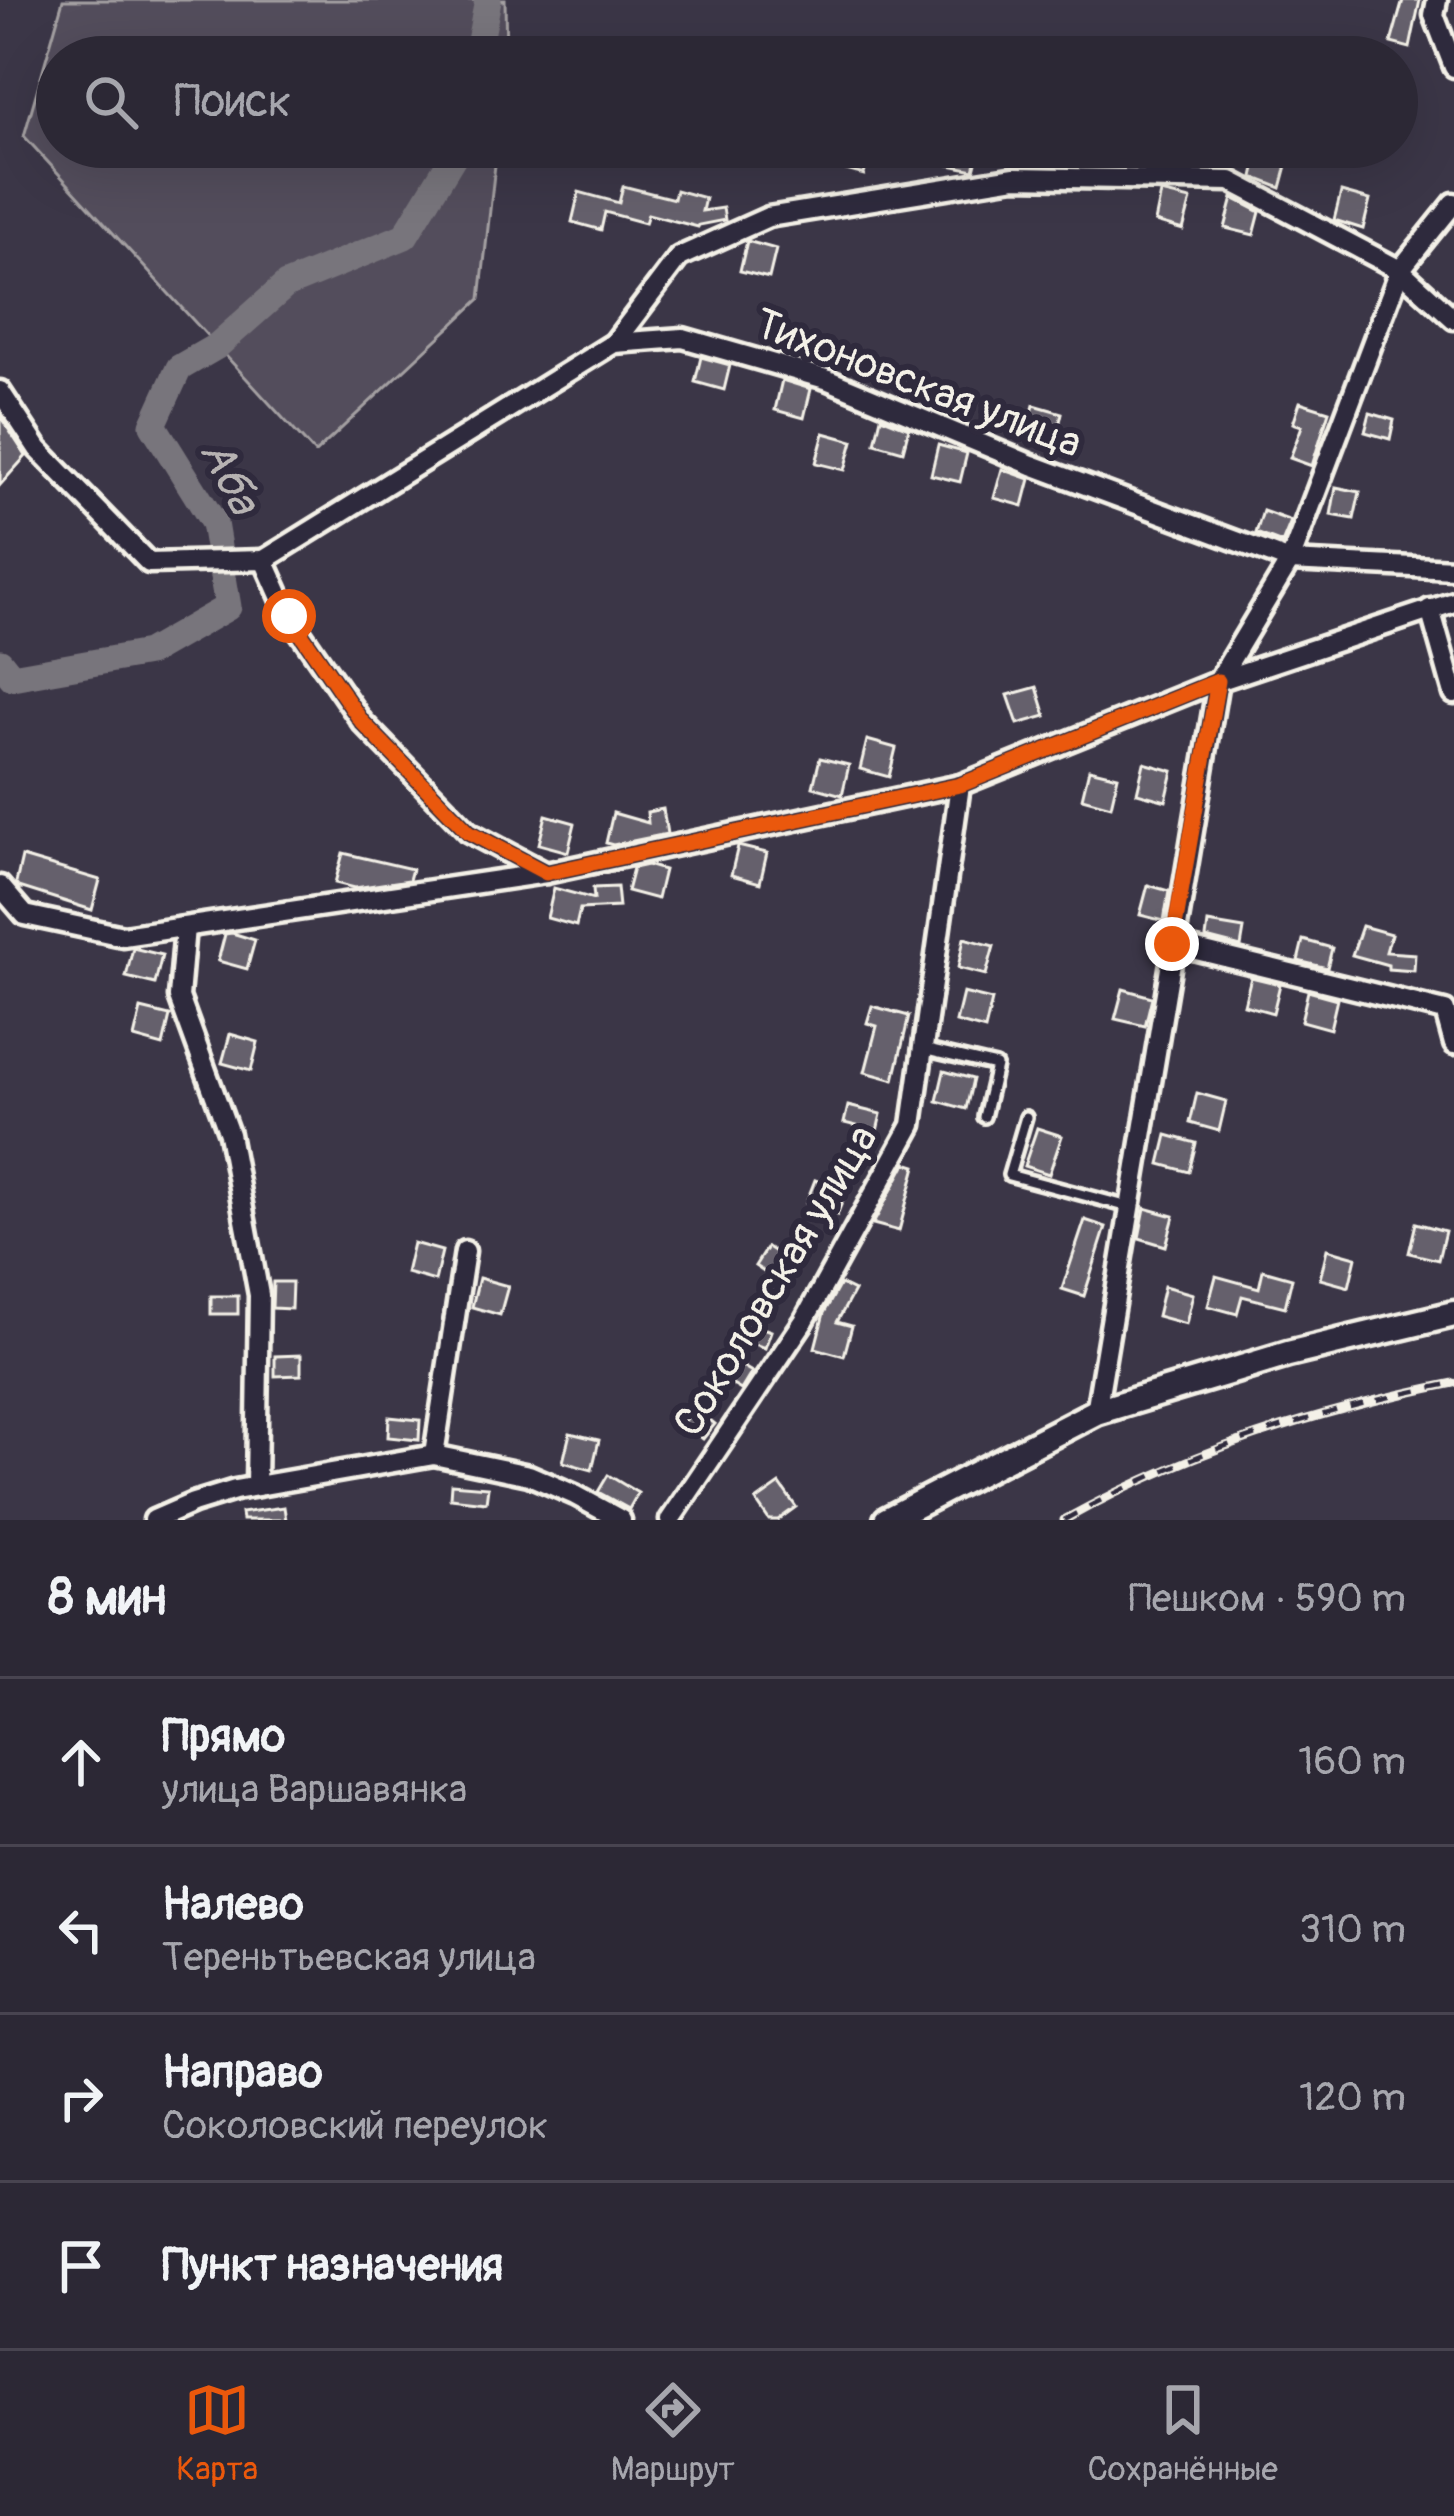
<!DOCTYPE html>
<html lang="ru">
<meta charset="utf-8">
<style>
:root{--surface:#2c2835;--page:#383441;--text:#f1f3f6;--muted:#a6a6ad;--line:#484450;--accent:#ea580c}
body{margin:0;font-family:Pangolin,sans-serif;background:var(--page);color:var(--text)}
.stop{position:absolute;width:36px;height:36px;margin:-27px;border:9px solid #ea580c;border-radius:50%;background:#fff}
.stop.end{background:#ea580c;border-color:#fff;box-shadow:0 3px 12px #0008}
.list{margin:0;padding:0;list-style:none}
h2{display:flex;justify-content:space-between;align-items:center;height:156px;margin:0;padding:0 48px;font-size:51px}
h2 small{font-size:39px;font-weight:400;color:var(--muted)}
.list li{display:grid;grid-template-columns:78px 1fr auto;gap:36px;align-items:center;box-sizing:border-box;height:168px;padding:0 48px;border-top:3px solid var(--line)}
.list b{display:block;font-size:45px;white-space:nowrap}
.list p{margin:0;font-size:39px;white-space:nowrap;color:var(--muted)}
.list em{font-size:39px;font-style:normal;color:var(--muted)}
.icon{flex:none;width:66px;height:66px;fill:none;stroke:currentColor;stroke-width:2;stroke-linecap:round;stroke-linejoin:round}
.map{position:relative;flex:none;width:1454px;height:1520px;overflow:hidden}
.search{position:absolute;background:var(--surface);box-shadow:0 12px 48px #0002;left:36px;right:36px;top:36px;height:132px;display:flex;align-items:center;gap:30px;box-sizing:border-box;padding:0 42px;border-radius:66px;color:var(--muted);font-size:45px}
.sheet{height:828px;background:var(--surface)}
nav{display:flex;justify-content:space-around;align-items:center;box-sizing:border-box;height:168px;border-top:3px solid var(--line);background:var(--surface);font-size:33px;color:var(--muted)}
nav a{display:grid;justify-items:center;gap:6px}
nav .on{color:var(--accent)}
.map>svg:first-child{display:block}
.green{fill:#534e5c;stroke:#a4a0a2;stroke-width:3}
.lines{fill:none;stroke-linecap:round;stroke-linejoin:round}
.river{stroke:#78747b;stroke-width:27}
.building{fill:#65616c;stroke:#f4f1e8;stroke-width:3}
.lane-casing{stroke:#f4f1e8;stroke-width:18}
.street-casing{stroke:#f4f1e8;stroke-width:27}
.secondary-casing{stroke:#f4f1e8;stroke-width:33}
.lane{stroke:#2f2a3d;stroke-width:9}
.street{stroke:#2f2a3d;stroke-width:18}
.secondary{stroke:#2f2a3d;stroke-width:24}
.rail-casing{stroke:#f4f1e8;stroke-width:9}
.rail{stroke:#2f2a3d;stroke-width:4.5;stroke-dasharray:14;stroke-linecap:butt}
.route{stroke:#ea580c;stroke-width:15}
.labels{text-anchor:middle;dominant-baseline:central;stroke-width:12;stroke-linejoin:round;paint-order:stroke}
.street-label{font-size:42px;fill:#f4f1e8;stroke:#2f2a3d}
.water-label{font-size:45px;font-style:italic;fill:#b6b2b2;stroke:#2f2a3d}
</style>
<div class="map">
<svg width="1454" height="1520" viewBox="0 0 1454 1520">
<rect width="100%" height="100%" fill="#3b3647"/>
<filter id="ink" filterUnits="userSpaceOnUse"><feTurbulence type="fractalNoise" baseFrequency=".00833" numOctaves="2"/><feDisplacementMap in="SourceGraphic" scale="24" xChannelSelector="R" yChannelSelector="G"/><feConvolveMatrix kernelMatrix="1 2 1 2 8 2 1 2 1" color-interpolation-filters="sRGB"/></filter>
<g filter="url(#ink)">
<path class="green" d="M63,0h442l1,57h-449v90h440l-17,152 -165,154 -291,-317z"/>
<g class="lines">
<g class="river">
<path d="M477,57l11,-57"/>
<path d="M0,662l12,15 136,-24 80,-46 -14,-84 -61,-98 26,-57 38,-22 69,-61 119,-49 54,-89"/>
</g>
</g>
<g class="building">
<path d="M1403,0h17l-10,48 -19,-5z"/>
<path d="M1249,38l29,7 -3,12h-31z"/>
<path d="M840,147h31l-7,28 -29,-8z"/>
<path d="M949,147h31l-6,23 -29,-6z"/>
<path d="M1259,150l30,8 -8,30 -28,-11z"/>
<path d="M623,186l51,13 2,-9 29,8 -3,13 21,-3 2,12 -26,5 -1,2 -50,-13 -3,9 -40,-11 -4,18 -29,-8 7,-30 40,11z"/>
<path d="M1341,192l29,8 -7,29 -29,-9z"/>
<path d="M1161,193l30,7 -8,30 -28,-8z"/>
<path d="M1233,198l27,14 -6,23 -29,-7z"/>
<path d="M747,241l29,8 -7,29 -29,-7z"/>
<path d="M701,357l29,8 -6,25 -29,-8z"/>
<path d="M782,380l29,9 -7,29 -29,-8z"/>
<path d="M1300,402l29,9 -17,55 -22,-8 12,-32 -9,-3z"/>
<path d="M1034,405l28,8 -7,30 -29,-8z"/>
<path d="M1370,413l24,7 -4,19 -25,-7z"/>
<path d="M0,416l26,40 -26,29z"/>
<path d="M881,417l28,11 -6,23 -28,-8z"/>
<path d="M824,433l29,8 -8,29 -29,-7z"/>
<path d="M938,445l29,8 -7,29 -29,-7z"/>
<path d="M1002,469l28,10 -7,27 -29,-8z"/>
<path d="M1336,487l24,5 -6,27 -23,-4z"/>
<path d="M1263,511l28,10 -9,22 -26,-10z"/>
<path d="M1037,687l9,29 -28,8 -10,-29z"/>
<path d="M867,740l29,8 -7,29 -29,-8z"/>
<path d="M820,758l29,7 -7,30 -29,-8z"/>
<path d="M1144,763l29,8 -7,30 -29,-8z"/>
<path d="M1089,769l29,7 -7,30 -29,-8z"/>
<path d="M663,809l4,25 -54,11 -7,-2 7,-30 35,10 -1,-11z"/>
<path d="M546,815l29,8 -7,29 -29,-8z"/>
<path d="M738,846l29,7 -7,30 -29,-8z"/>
<path d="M343,853l69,16 -3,11 -54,8 -20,-5z"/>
<path d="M22,857l78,23 -8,30 -73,-23 -3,-4z"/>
<path d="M647,865l17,5 -7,29 -30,-8 6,-23z"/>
<path d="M1148,885l21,6 -5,30 -24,-6z"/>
<path d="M617,887l2,20 -39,2 -4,17 -29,-8 7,-30 40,11 -1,-11z"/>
<path d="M1208,923l36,6 -3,18 -35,-9z"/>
<path d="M1362,926l29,8 -5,18 29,2 -1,17 -26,-2v-4l-36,-10z"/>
<path d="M232,933l23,7 -8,29 -29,-8 7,-27z"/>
<path d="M964,938l30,8 -8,29 -28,-7z"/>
<path d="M1303,940l29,8 -5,20 -29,-7z"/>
<path d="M133,948l29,7 -7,29 -29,-7z"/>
<path d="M1251,977l29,7 -7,29 -29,-8z"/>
<path d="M1123,989l29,8 -7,29 -30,-7z"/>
<path d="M1308,991l29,8 -7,30 -29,-8z"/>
<path d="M963,993l29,7 -7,30 -29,-8z"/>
<path d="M872,1006l37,10 -15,64 -29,-8 12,-46 -10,-3z"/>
<path d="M141,1009l29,7 -7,30 -29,-8z"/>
<path d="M230,1034l28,8 -7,29 -29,-8z"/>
<path d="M944,1071l29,8 -7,30 -29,-8z"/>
<path d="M1197,1093l29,8 -7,30 -29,-8z"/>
<path d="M848,1106l33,8 -4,17 -33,-8z"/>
<path d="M1037,1128l25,8 -13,38 -25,-8z"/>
<path d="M1167,1135l29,8 -7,29 -29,-8z"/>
<path d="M906,1163l10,3 -17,65 -26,-7z"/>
<path d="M815,1180l31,12 -9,23 -31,-12z"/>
<path d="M1145,1208l29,8 -8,30 -27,-8z"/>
<path d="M1085,1220l21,7 -22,69 -22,-7z"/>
<path d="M1416,1223l29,8 -7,29 -29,-7z"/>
<path d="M413,1243l29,8 -7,30 -29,-8z"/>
<path d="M767,1247l31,19 -13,20 -30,-20z"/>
<path d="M1327,1249l29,8 -7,30 -29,-8z"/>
<path d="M1263,1270l29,8 -7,29 -43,-11 -5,18 -29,-8 8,-30 43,12z"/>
<path d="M479,1278l29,8 -8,29 -28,-8z"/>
<path d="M273,1282h19l-1,27 -19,-1z"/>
<path d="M840,1284l14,7 -17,31 15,4 -8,30 -29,-8 9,-35z"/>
<path d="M1164,1286l29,8 -7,30 -29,-8z"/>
<rect x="211" y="1296" width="27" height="18"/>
<path d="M746,1322l25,9 -6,17 -25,-9z"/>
<path d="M301,1355v20l-26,1v-20z"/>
<path d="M725,1356l27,16 -11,18 -27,-16z"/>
<path d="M695,1408l20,16 -12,15 -21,-16z"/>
<path d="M389,1417l31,3 -1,20 -31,-3z"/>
<path d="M570,1433l29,7 -7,30 -29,-8z"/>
<path d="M608,1475l30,18 -9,16 -31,-17z"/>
<path d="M451,1484l37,3 -2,15 -36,-4z"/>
<path d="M780,1484l16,23 -18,13h-9l-13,-19z"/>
<path d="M284,1507l2,13h-44l-1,-7z"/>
</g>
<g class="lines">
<defs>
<g id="lane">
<path d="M923,1049l73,17 -12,51"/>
<path d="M1026,1117l-17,58 120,32"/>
</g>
<g id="street">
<path d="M1437,0l-3,15 20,52"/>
<path d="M614,343l65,-86 89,-40 247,-40 216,4 169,89 54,49"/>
<path d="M0,391l38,58 111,114 115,-3 25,56 73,106 107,110 77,41"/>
<path d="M264,560l350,-217 69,-5 143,41 206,86 258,96 164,8"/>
<path d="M1430,609l24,85"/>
<path d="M0,886l25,29 98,21 423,-63 414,-88 258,-104 236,-79"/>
<path d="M185,927l-6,70 50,137 30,161 -3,191"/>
<path d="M1172,944l273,67 9,33"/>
<path d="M1096,1412l122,-731 72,-120 110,-291 54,-67"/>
<path d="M434,1455l31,-204"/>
<path d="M154,1520l39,-17 42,-13 199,-35 95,20 46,20 46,25"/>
<path d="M670,1520l134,-199 108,-196 48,-340"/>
</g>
<path id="secondary" d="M887,1520l209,-108 192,-58 166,-40"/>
</defs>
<use href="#lane" class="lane-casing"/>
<use href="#street" class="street-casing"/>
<use href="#secondary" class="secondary-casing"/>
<use href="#lane" class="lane"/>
<use href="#street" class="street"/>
<use href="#secondary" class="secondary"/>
<defs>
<path id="rail" d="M1064,1520c121,-68 254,-110 390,-137"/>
</defs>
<use href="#rail" class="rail-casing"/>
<use href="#rail" class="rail"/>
</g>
</g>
<g class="lines" filter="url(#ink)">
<path class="route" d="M289,616l73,106 107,110 77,41 414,-88 258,-104 -46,263"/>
</g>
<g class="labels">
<g class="street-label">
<text transform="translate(918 384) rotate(21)">Тихоновская улица</text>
<text transform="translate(776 1281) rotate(-59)">Соколовская улица</text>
</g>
<g class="water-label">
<text transform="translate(229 477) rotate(63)">Аба</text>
</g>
</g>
</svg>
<div class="stop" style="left:289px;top:616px"></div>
<div class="stop end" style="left:1172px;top:944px"></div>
<div class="search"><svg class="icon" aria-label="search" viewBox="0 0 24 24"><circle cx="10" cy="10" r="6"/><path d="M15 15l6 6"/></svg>Поиск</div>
</div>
<section class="sheet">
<h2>8 мин<small>Пешком · 590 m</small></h2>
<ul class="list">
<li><svg class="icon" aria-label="ahead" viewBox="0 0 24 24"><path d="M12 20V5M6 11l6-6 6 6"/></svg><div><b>Прямо</b><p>улица Варшавянка</p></div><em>160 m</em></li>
<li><svg class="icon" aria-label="left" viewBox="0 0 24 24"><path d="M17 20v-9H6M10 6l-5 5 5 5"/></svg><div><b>Налево</b><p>Тереньтьевская улица</p></div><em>310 m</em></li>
<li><svg class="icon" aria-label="right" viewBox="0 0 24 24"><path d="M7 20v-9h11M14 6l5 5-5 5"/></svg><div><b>Направо</b><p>Соколовский переулок</p></div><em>120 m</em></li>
<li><svg class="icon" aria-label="arrive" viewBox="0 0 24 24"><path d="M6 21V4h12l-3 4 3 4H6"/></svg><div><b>Пункт назначения</b></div></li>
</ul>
</section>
<nav>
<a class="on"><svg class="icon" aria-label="map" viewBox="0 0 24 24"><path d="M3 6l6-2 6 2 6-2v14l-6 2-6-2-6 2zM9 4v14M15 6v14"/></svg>Карта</a>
<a><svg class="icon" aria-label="directions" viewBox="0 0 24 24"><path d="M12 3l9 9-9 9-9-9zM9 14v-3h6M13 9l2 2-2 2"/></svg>Маршрут</a>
<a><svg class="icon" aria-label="saved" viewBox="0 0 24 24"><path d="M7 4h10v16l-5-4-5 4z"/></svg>Сохранённые</a>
</nav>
